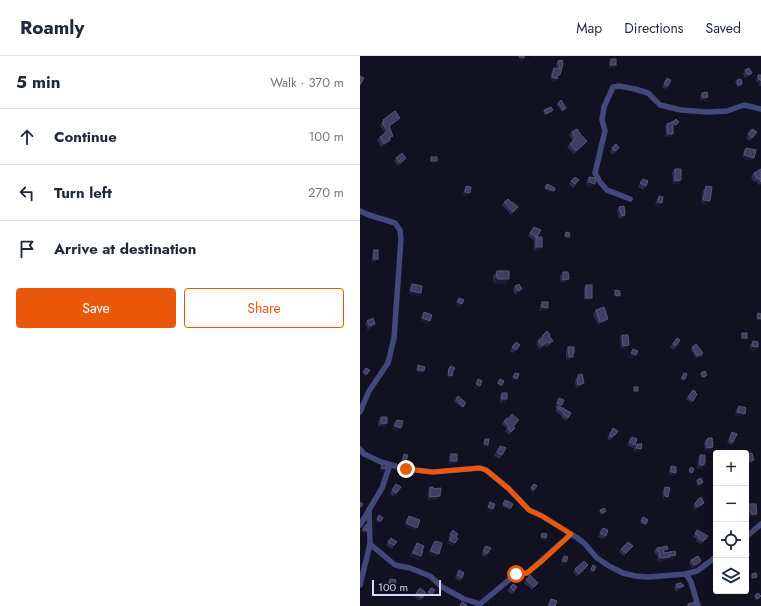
<!DOCTYPE html>
<meta charset="utf-8">
<style>
:root{--surface:#fff;--page:#f6f6f7;--text:#1f2937;--muted:#747a83;--line:#e0e1e3;--accent:#ea580c}
body{margin:0;font-family:Jost,sans-serif;background:var(--page);color:var(--text)}
.controls{position:absolute;right:12px;bottom:12px;display:grid;overflow:hidden;border-radius:4px;box-shadow:0 2px 10px #0003}
.controls button{width:36px;height:36px;display:grid;place-items:center;padding:0;border:0;border-bottom:1px solid var(--line);background:var(--surface);color:var(--text);font:20px sans-serif}
.scale{position:absolute;left:12px;bottom:10px;width:69px;box-sizing:border-box;padding-left:4px;border:2px solid #d6d8fa;border-top:0;font-size:11px;line-height:14px;white-space:nowrap;color:#d6d8fa;-webkit-text-stroke:3px #112;paint-order:stroke}
.stop{position:absolute;width:12px;height:12px;margin:-9px;border:3px solid #ea580c;border-radius:50%;background:#fff}
.stop.end{background:#ea580c;border-color:#fff;box-shadow:0 1px 4px #0008}
.list{margin:0;padding:0;list-style:none}
h2{display:flex;justify-content:space-between;align-items:center;height:52px;margin:0;padding:0 16px;font-size:17px}
h2 small{font-size:13px;font-weight:400;color:var(--muted)}
.list li{display:grid;grid-template-columns:26px 1fr auto;gap:12px;align-items:center;box-sizing:border-box;height:56px;padding:0 16px;border-top:1px solid var(--line)}
.list b{display:block;font-size:15px;white-space:nowrap}
.list em{font-size:13px;font-style:normal;color:var(--muted)}
.actions{display:flex;gap:8px;padding:12px 16px}
.actions a{flex:1;padding:9px 0;border:1px solid var(--accent);border-radius:4px;text-align:center;font-size:14px;color:var(--accent)}
.actions .main{background:var(--accent);color:#fff}
.icon{flex:none;width:22px;height:22px;fill:none;stroke:currentColor;stroke-width:2;stroke-linecap:round;stroke-linejoin:round}
.map{position:relative;flex:none;width:401px;height:550px;overflow:hidden}
header{display:flex;align-items:center;gap:24px;box-sizing:border-box;height:56px;padding:0 20px;background:var(--surface);border-bottom:1px solid var(--line)}
header strong{font-size:19px}
nav{display:flex;gap:22px;margin-inline-start:auto;font-size:14px}
main{display:flex}
aside{flex:1;background:var(--surface)}
.map>svg:first-child{display:block}
.lines{fill:none;stroke-linecap:round;stroke-linejoin:round}
.minor{stroke:#42487b;stroke-width:5.5}
.wall{fill:#2e2c4d}
.shaded-wall{fill:#1b1934}
.building{fill:#403e60;stroke:#575678}
.route{stroke:#ea580c;stroke-width:5}
</style>
<header>
<strong>Roamly</strong>
<nav><a>Map</a><a>Directions</a><a>Saved</a></nav>
</header>
<main>
<aside>
<h2>5 min<small>Walk · 370 m</small></h2>
<ul class="list">
<li><svg class="icon" aria-label="ahead" viewBox="0 0 24 24"><path d="M12 20V5M6 11l6-6 6 6"/></svg><div><b>Continue</b></div><em>100 m</em></li>
<li><svg class="icon" aria-label="left" viewBox="0 0 24 24"><path d="M17 20v-9H6M10 6l-5 5 5 5"/></svg><div><b>Turn left</b></div><em>270 m</em></li>
<li><svg class="icon" aria-label="arrive" viewBox="0 0 24 24"><path d="M6 21V4h12l-3 4 3 4H6"/></svg><div><b>Arrive at destination</b></div></li>
</ul>
<div class="actions"><a class="main">Save</a><a>Share</a></div>
</aside>
<div class="map">
<svg width="401" height="550" viewBox="0 0 401 550">
<rect width="100%" height="100%" fill="#112"/>
<g class="lines">
<g class="minor">
<path d="M270,143l-23,-9 -7,-8 -5,-9 10,-42 -3,-11 2,-13 9,-20 6,-1 16,3 13,4 12,12 21,5 26,2 20,-1 17,-6 17,4"/>
<path d="M0,155l9,4 26,8 5,7 1,9 -7,99 -6,25 -19,28 -9,21"/>
<path d="M0,393l4,5 17,8 25,7 27,3 47,-4 6,2 22,18 21,22 13,6 34,21 8,6 13,15 12,8 14,7 12,3 13,1 38,-3 11,-3 19,-14"/>
<path d="M0,469l22,-37 8,-23"/>
<path d="M386,481l15,-13"/>
<path d="M10,488l25,21 15,3 20,8 12,11 22,12 16,5 36,-30 11,-1 44,-39"/>
<path d="M326,518l5,8 7,24"/>
<path d="M0,529l10,-41 -1,-34"/>
</g>
</g>
<g class="wall">
<path d="M251,3l5,6 -3,3h-4v-6z"/>
<path d="M202,4l-5,18 -2,3 -5,-1 2,-10 2,-2h3l-1,-4 2,-3z"/>
<path d="M385,14l7,3 -3,3 -4,2 -2,-4z"/>
<path d="M398,19h3v11h-2v-3h-2l-1,-5z"/>
<path d="M307,22l1,8 -2,3 -4,-2z"/>
<path d="M377,24l4,6 -4,1 -2,-5z"/>
<path d="M342,37l4,8h-5l-1,-5z"/>
<path d="M198,47l7,7 -3,2 -6,-8z"/>
<path d="M184,54l8,2 -7,3 -2,-3z"/>
<path d="M40,62l-3,3 -8,6 2,13 -3,3 -7,4 -4,-7 3,-3 5,-4 -5,-7 2,-2 -1,-1 2,-3z"/>
<path d="M316,63l3,3 -5,4 -1,-1v9l-2,3h-5l-1,-11 2,-2 3,-1z"/>
<path d="M392,73l5,3 -7,9 -4,-3z"/>
<path d="M212,76l15,9 -3,4 -10,9 -7,-7 6,-6 -4,-6z"/>
<path d="M252,92h7l-2,3 -5,4 -2,-4z"/>
<path d="M386,92l8,10 -2,3 -10,-3 2,-8z"/>
<path d="M36,102l8,4 -6,4 -4,-5z"/>
<path d="M315,113l6,11 -2,4h-6l-1,-12z"/>
<path d="M401,113v15l-2,1 -3,-4 -2,1 -3,-6 3,-3z"/>
<path d="M229,121l4,10 -7,-1 1,-6z"/>
<path d="M283,123l3,7 -3,4 -5,-3z"/>
<path d="M211,125l6,3 -4,4 -4,-4z"/>
<path d="M106,130l1,10 -4,-1 1,-5z"/>
<path d="M346,130l1,19 -6,-1 2,-14z"/>
<path d="M299,140v10l-4,-1 2,-6z"/>
<path d="M144,146l8,1 6,4 -7,8 -9,-10z"/>
<path d="M259,151l6,8 -2,3 -4,1 -2,-9z"/>
<path d="M174,171l7,3 -4,7 3,13 -6,1v-11l-6,-4z"/>
<path d="M14,194l4,9 -3,3h-3v-8z"/>
<path d="M137,215l8,13h-10v-2h-2v-6z"/>
<path d="M203,216l3,11h-5l-1,-7z"/>
<path d="M52,228l9,9 -2,3 -10,-2 1,-7z"/>
<path d="M226,229l4,15h-6v-12z"/>
<path d="M155,230l5,6 -5,3 -2,-5z"/>
<path d="M182,246l3,9h-5v-6z"/>
<path d="M236,254l12,9 -2,3 -8,3 -5,-11z"/>
<path d="M7,265l8,3 -2,3 -5,3 -3,-6z"/>
<path d="M190,279l-1,1 2,8 -4,3 -3,-1 -4,3 -4,-5 4,-4 -1,-1 3,-3z"/>
<path d="M262,279l7,10 -2,3 -6,1 -1,-12z"/>
<path d="M317,282l3,2 -6,10 -4,-3z"/>
<path d="M393,285l3,9h-6v-5z"/>
<path d="M156,286l4,3 -7,8 -3,-2z"/>
<path d="M208,291l6,6 -4,7h-4v-10z"/>
<path d="M332,291l11,6 -1,3 -4,2v-1l-2,1 -5,-9z"/>
<path d="M6,312l4,2 -4,6 -4,-3z"/>
<path d="M341,317l5,4 -4,1 -2,-3z"/>
<path d="M323,318l2,5 -1,2 -4,-2z"/>
<path d="M218,319l4,11 -6,2 -1,-6 1,-3v-1z"/>
<path d="M140,323l4,2 -3,6 -4,-3z"/>
<path d="M333,334l2,3 2,1 -5,9 -6,-4z"/>
<path d="M142,337l3,10h-5v-7z"/>
<path d="M98,340l8,7 -4,5 -8,-7z"/>
<path d="M199,342l3,7 -2,2 11,6 -5,8 -5,-4 1,-1 -7,-5 2,-3 -2,-1z"/>
<path d="M379,350l3,11 -7,-2 1,-5z"/>
<path d="M21,361l4,10h-7v-6z"/>
<path d="M148,363l9,4 -3,4 1,1 -6,7 -4,-4 2,-2 -5,-5 2,-3z"/>
<path d="M37,364l1,11 -5,-2 1,-6z"/>
<path d="M253,372l2,7 -2,3h-1l-2,2 -3,-1z"/>
<path d="M372,376l1,10 -1,3 -5,-2z"/>
<path d="M272,381l3,8 -2,3 -6,-3z"/>
<path d="M348,382l3,12 -6,1 -1,-8z"/>
<path d="M277,388l2,8h-5v-5z"/>
<path d="M140,390l2,9 -2,4 -6,-3z"/>
<path d="M44,398v10l-4,-1 2,-6z"/>
<path d="M91,398l4,10h-6v-7z"/>
<path d="M388,398l5,8 -5,1 -1,-8z"/>
<path d="M340,399l5,8 -4,6h-4l1,-11z"/>
<path d="M311,410l5,7 -2,3h-5v-6z"/>
<path d="M331,411l3,2 -3,5 -3,-2z"/>
<path d="M337,424l6,2 -1,2 -4,2 -2,-4z"/>
<path d="M36,428l5,3 -5,8 -1,-1 -2,2 -3,-3z"/>
<path d="M174,428l3,2 -4,6 -3,-2z"/>
<path d="M70,431l10,9 -2,3 -10,1v-10z"/>
<path d="M305,431l1,13 -3,-1v-4h-1l1,-5z"/>
<path d="M145,444l6,8 -1,2 -8,-4z"/>
<path d="M337,444l7,3 -2,2 -7,5 -2,-4z"/>
<path d="M386,448l11,10 -3,3h-5v-3h-3z"/>
<path d="M240,454l6,1 -1,2 -4,2 -2,-3z"/>
<path d="M19,459l4,3 -3,5 -4,-2z"/>
<path d="M283,461l5,3 -3,5 -5,-2z"/>
<path d="M6,468l1,7 -2,2 -4,-2z"/>
<path d="M243,472l3,8 -3,3 -5,-2z"/>
<path d="M93,474l3,7 -3,9 -6,-3 3,-5 -2,-1z"/>
<path d="M337,474l11,6 -5,7 -1,-1 -1,2 -5,-3 1,-2 -4,-2z"/>
<path d="M31,482l6,4 -5,7 -6,-4z"/>
<path d="M57,487l5,8 -4,9 -8,-4 5,-10z"/>
<path d="M126,490l5,2 -6,9 -4,-2z"/>
<path d="M273,490l-9,10 -5,-4 2,-3z"/>
<path d="M297,492l8,5 11,2 -3,4h-5l-1,1 -9,2 -1,-8h-2l-1,-3z"/>
<path d="M331,504l10,1 -2,3 -4,3 -3,1 -3,-5z"/>
<path d="M228,509l-2,3 -9,9 -4,-5 2,-3z"/>
<path d="M232,511h4l-3,6 -3,-2z"/>
<path d="M99,514l3,8 -2,3 -5,-3z"/>
<path d="M30,523l2,13 -5,-2 1,-4v-4z"/>
<path d="M166,524l12,3 -6,7 -8,-7z"/>
<path d="M316,528l8,2 -3,3 -5,3 -2,-5z"/>
<path d="M150,531l5,4 -3,3 -5,-3z"/>
<path d="M60,532l6,5 -6,8 -6,-5z"/>
<path d="M71,532l4,2 -4,6 -4,-3z"/>
<path d="M395,539l5,3 -4,2 -2,-3z"/>
<path d="M191,543l4,7h-8z"/>
</g>
<g class="shaded-wall">
<path d="M173,0h5l-1,1h-5z"/>
<path d="M159,1l5,1 -2,3 -5,-1z"/>
<path d="M251,9h5l-3,3h-4z"/>
<path d="M392,17l-3,3 -4,2 3,-3z"/>
<path d="M192,21l5,2 -2,2 -5,-1z"/>
<path d="M399,24h2l-2,3h-2z"/>
<path d="M348,41l-2,4h-5l2,-3z"/>
<path d="M193,54l-1,2 -7,3 1,-1z"/>
<path d="M40,62l-3,3 -11,8 3,-3z"/>
<path d="M308,78h5l-2,3h-5z"/>
<path d="M30,84l-2,3 -7,4 3,-3z"/>
<path d="M227,85l-3,4 -10,9 2,-3z"/>
<path d="M259,92l-2,3 -5,4 3,-4z"/>
<path d="M384,99l10,3 -2,3 -10,-3z"/>
<path d="M46,102l-2,4 -6,4 2,-3z"/>
<path d="M71,105h6l-1,1 -6,1z"/>
<path d="M321,124l-2,4h-6l2,-3z"/>
<path d="M229,126l6,2 -2,3 -7,-1z"/>
<path d="M185,132l9,3 -2,2 -8,-3z"/>
<path d="M105,136l5,1 -3,3 -4,-1z"/>
<path d="M343,144l7,1 -3,4 -6,-1z"/>
<path d="M298,146l4,1 -3,3 -4,-1z"/>
<path d="M265,159l-2,3 -4,1 3,-3z"/>
<path d="M205,180l4,1 -1,2 -4,-1z"/>
<path d="M176,191h6l-2,3 -6,1z"/>
<path d="M14,203h4l-3,3h-3z"/>
<path d="M136,221h2l-3,5h-2z"/>
<path d="M138,223h11l-4,5h-10z"/>
<path d="M209,223l-3,4h-5l2,-3z"/>
<path d="M162,233l-2,3 -5,3 3,-4z"/>
<path d="M51,235l10,2 -2,3 -10,-2z"/>
<path d="M255,239l5,1 -2,1h-5z"/>
<path d="M226,242h6l-2,2h-6z"/>
<path d="M97,246l5,2 -2,4 -5,-3z"/>
<path d="M182,251l6,1 -3,3h-5z"/>
<path d="M62,262l8,3 -2,3 -8,-3z"/>
<path d="M397,262l4,1 -1,1h-4z"/>
<path d="M248,263l-2,3 -8,3 2,-3z"/>
<path d="M15,268l-2,3 -5,3 2,-4z"/>
<path d="M382,282h5l-1,1h-5z"/>
<path d="M187,286l-3,4 -4,3 2,-3z"/>
<path d="M269,289l-2,3 -6,1 2,-3z"/>
<path d="M392,290l6,1 -2,3h-6z"/>
<path d="M271,297l5,2 -3,4 -5,-2z"/>
<path d="M209,301h4l-3,3h-4z"/>
<path d="M57,314l7,1 -1,2 -7,-1z"/>
<path d="M88,319l4,1 -1,2 -4,-1z"/>
<path d="M153,321l4,2 -1,1 -4,-1z"/>
<path d="M224,327l-2,3 -6,2 2,-3z"/>
<path d="M116,328l4,2 -3,3 -4,-1z"/>
<path d="M274,335h4l-1,1 -4,1z"/>
<path d="M142,343h5l-2,4h-5z"/>
<path d="M377,356l8,2 -3,3 -7,-2z"/>
<path d="M27,367l-2,4h-7l3,-3z"/>
<path d="M35,370l6,2 -3,3 -5,-2z"/>
<path d="M124,388l4,1 -1,2 -4,-1z"/>
<path d="M353,391l-2,3 -6,1 2,-3z"/>
<path d="M276,392l5,1 -2,3h-5z"/>
<path d="M43,404l3,1 -2,3 -4,-1z"/>
<path d="M91,405h6l-2,3h-6z"/>
<path d="M344,407h1l-4,6h-4l3,-4z"/>
<path d="M21,412l4,1 -2,4 -4,-2z"/>
<path d="M311,416l5,1 -2,3h-5z"/>
<path d="M80,440l-2,3 -10,1 2,-3z"/>
<path d="M305,440l3,1 -2,3 -3,-1z"/>
<path d="M344,447l-2,2 -7,5 2,-3z"/>
<path d="M128,451l5,2 -2,3 -5,-2z"/>
<path d="M386,455h5l-2,3h-3z"/>
<path d="M391,458h6l-3,3h-5z"/>
<path d="M46,467l11,5 -2,3 -11,-5z"/>
<path d="M181,481l5,1 -1,2 -5,-1z"/>
<path d="M89,484l6,3 -2,3 -6,-3z"/>
<path d="M308,493l-3,4h-4l2,-3z"/>
<path d="M70,495l9,3 -3,3 -8,-3z"/>
<path d="M53,497l8,3 -3,4 -8,-4z"/>
<path d="M316,499l-3,4h-5l-1,1 -9,2 2,-4 9,-2z"/>
<path d="M202,505l4,1 -3,4 -4,-2z"/>
<path d="M341,505l-2,3 -4,3 -3,1 2,-3z"/>
<path d="M228,509l-2,3 -9,9 2,-3z"/>
<path d="M397,521l-1,2 -5,1 1,-2z"/>
<path d="M324,530l-3,3 -5,3 2,-4z"/>
<path d="M29,532l5,1 -2,3 -5,-2z"/>
</g>
<g class="building">
<path d="M159,0h5v2l-5,-1z"/>
<rect x="251" y="3" width="5" height="6"/>
<path d="M202,4l1,4 -3,11h-2l-1,4 -5,-2 2,-9 6,1 -2,-8z"/>
<path d="M389,12l3,5 -4,2 -3,-5z"/>
<path d="M398,19h3v6v-1h-2z"/>
<path d="M0,20l4,2 -4,7z"/>
<path d="M307,22l4,2 -3,6 -4,-2z"/>
<path d="M381,23l1,5 -4,1 -1,-5z"/>
<path d="M347,36l1,5 -5,1 -1,-5z"/>
<path d="M201,44l5,8 -3,2 -5,-7z"/>
<path d="M191,51l2,3 -7,4 -2,-4z"/>
<path d="M35,55l5,7 -11,8 4,10 -4,2 1,2 -6,4 -4,-7 8,-6 -6,-8 2,-2 -1,-1z"/>
<path d="M316,63l3,3 -3,3 -3,-3z"/>
<path d="M313,65v13h-5l-1,-10 3,-1z"/>
<path d="M217,73l4,6 6,6 -11,10 -6,-7 5,-6 -3,-6z"/>
<path d="M392,73l5,3 -5,6 -4,-4z"/>
<path d="M256,88l3,4 -4,3 -3,-3z"/>
<path d="M386,92l10,2 -2,8 -10,-3z"/>
<path d="M42,97l4,5 -6,5 -4,-5z"/>
<rect x="71" y="101" width="6" height="4"/>
<path d="M315,113h6v11l-6,1z"/>
<path d="M401,113v13l-2,-4 -2,1 -3,-6z"/>
<path d="M215,121l4,3 -4,4 -4,-3z"/>
<path d="M229,121l7,1 -1,6 -6,-2z"/>
<path d="M283,123l5,2 -2,5 -6,-3z"/>
<path d="M187,128l8,4 -1,3 -9,-3z"/>
<path d="M106,130l5,1 -1,6 -5,-1z"/>
<path d="M346,130l6,1 -2,14 -7,-1z"/>
<path d="M299,140l4,1 -1,6 -4,-1z"/>
<path d="M148,143l4,4v-1l6,5 -5,5 -9,-10z"/>
<path d="M264,150l1,9 -3,1 -3,-9z"/>
<path d="M174,171l7,3 -4,7 -7,-4z"/>
<path d="M206,176l4,1 -1,4 -4,-1z"/>
<rect x="176" y="181" width="6" height="10"/>
<rect x="14" y="194" width="4" height="9"/>
<path d="M137,215h12v8h-11v-2h-2z"/>
<path d="M203,216h5l1,7 -6,1z"/>
<path d="M52,228l10,2 -1,7 -10,-2z"/>
<path d="M159,228l3,5 -4,2 -3,-5z"/>
<rect x="226" y="229" width="6" height="13"/>
<path d="M255,234l5,1v5l-5,-1z"/>
<path d="M99,242l5,2 -2,4 -5,-2z"/>
<path d="M182,246h6v6l-6,-1z"/>
<path d="M244,251l4,12 -8,3 -4,-12z"/>
<path d="M64,256l8,3 -2,6 -8,-3z"/>
<path d="M398,257l3,1v5l-4,-1z"/>
<path d="M13,262l2,6 -5,2 -3,-5z"/>
<path d="M187,275l3,4 -1,1 4,5 -4,2 -2,-1 -5,4 -4,-5 5,-4 -1,-1z"/>
<rect x="382" y="277" width="5" height="5"/>
<path d="M262,279h6l1,10 -6,1z"/>
<path d="M317,282l3,2 -4,6 -3,-2z"/>
<path d="M393,285l5,1v5l-6,-1z"/>
<path d="M156,286l4,3 -4,5 -4,-3z"/>
<path d="M336,288l7,9 -3,2 -1,-1 -2,2 -5,-9z"/>
<path d="M208,291h6v6h-1v4h-4z"/>
<path d="M273,293l5,2 -2,4 -5,-2z"/>
<path d="M58,309l7,2 -1,4 -7,-1z"/>
<path d="M91,310l4,2 -2,3 -1,5 -4,-1 1,-7z"/>
<path d="M6,312l4,2 -3,4 -4,-2z"/>
<path d="M345,315l2,4 -4,2 -2,-4z"/>
<path d="M155,317l4,1 -2,5 -4,-2z"/>
<path d="M324,317l3,1 -2,5 -3,-1z"/>
<path d="M222,318l2,9 -6,2 -1,-6 2,-1 -1,-3z"/>
<path d="M118,323l4,2 -2,5 -4,-2z"/>
<path d="M140,323l4,2 -2,4 -4,-2z"/>
<rect x="274" y="331" width="4" height="4"/>
<path d="M333,334l3,2 -1,1 2,1 -4,7 -5,-4z"/>
<rect x="142" y="337" width="5" height="6"/>
<path d="M98,340l8,7 -3,4 -7,-8z"/>
<path d="M199,342l5,2 -2,5 -5,-2z"/>
<path d="M199,350l12,7 -3,5 -5,-4 1,-1 -7,-5z"/>
<path d="M379,350l7,2 -1,6 -8,-2z"/>
<path d="M152,358l7,6 -6,6 2,2 -4,4 -3,-4 1,-1 -5,-6 3,-3 1,1z"/>
<path d="M21,361h6v6l-6,1z"/>
<path d="M37,364l6,1 -2,7 -6,-2z"/>
<path d="M253,372l5,3 -3,4 -1,-1 -2,3 -3,-1z"/>
<path d="M372,376l5,2 -4,8 -4,-2z"/>
<path d="M272,381l5,2 -2,6 -6,-3z"/>
<path d="M348,382h4l1,9 -6,1 -1,-8h2z"/>
<path d="M125,383h4l-1,6 -4,-1z"/>
<path d="M277,388h5l-1,5 -5,-1z"/>
<path d="M140,390l6,2 -4,7 -5,-3z"/>
<path d="M375,396h7v1h-8z"/>
<path d="M392,397l2,7 -4,1 -2,-7z"/>
<path d="M44,398l4,1 -2,6 -3,-1z"/>
<rect x="91" y="398" width="6" height="7"/>
<path d="M340,399h5v8h-1v2h-4z"/>
<path d="M23,407l4,2 -2,4 -4,-1z"/>
<path d="M311,410l5,1v6l-5,-1z"/>
<path d="M331,411l3,2 -2,4 -3,-3z"/>
<rect x="386" y="420" width="1" height="11"/>
<path d="M341,422l2,4 -4,2 -2,-4z"/>
<path d="M36,428l5,3 -3,4h-1l-1,2 -4,-3z"/>
<path d="M174,428l3,2 -3,4 -3,-2z"/>
<path d="M70,431h3v2l8,-1 -1,8 -10,1z"/>
<path d="M305,431l5,1 -2,9 -3,-1v-4h-1z"/>
<path d="M341,441l3,6 -7,4 -2,-4 3,-2 -1,-1z"/>
<path d="M145,444l8,4 -2,4 -8,-4z"/>
<path d="M0,446l3,2 -2,3h-1z"/>
<path d="M130,446l5,2 -2,5 -5,-2z"/>
<path d="M386,448h10l1,10h-6v-3h-5z"/>
<path d="M244,452l2,3 -4,2 -2,-3z"/>
<path d="M19,459l4,3 -2,3 -4,-2z"/>
<path d="M49,460l11,4 -3,8 -11,-5z"/>
<path d="M283,461l5,3 -2,4 -5,-3z"/>
<path d="M6,468l1,7 -4,-2z"/>
<path d="M243,472l5,2 -2,6 -6,-3z"/>
<path d="M93,474l5,4 -2,3 2,2 -3,4 -6,-3 3,-4 -2,-2z"/>
<path d="M337,474l11,6 -3,4 -1,-1 -1,2 -5,-3 1,-2 -4,-2z"/>
<path d="M182,477l5,1 -1,4 -5,-1z"/>
<path d="M31,482l6,4 -3,3 -6,-3z"/>
<path d="M75,485l7,2 -3,11 -9,-3z"/>
<path d="M268,486l5,4 -7,7 -5,-4z"/>
<path d="M57,487l7,3 -2,5h1l-2,5 -8,-3z"/>
<path d="M126,490l5,2 -4,6 -4,-3z"/>
<path d="M307,490l1,3 -5,1 1,3 11,-2 1,4 -7,1 1,1 -10,1 -1,-7h-2v-3z"/>
<path d="M387,493l3,6 -4,2v-7z"/>
<path d="M204,500l4,1 -2,5 -4,-1z"/>
<path d="M338,500l3,5 -4,3 -3,1 -3,-5z"/>
<path d="M224,505l4,4 -9,9 -4,-5z"/>
<path d="M233,509l3,2 -2,4 -3,-2z"/>
<path d="M99,514l5,3 -2,5 -5,-3z"/>
<path d="M396,517l1,4 -5,1v-4z"/>
<path d="M170,519l8,8 -4,4 -8,-7z"/>
<path d="M30,523l6,1 -2,9 -5,-1 1,-4 -1,-1z"/>
<path d="M321,527l3,3 -6,2 -2,-4z"/>
<path d="M153,528l4,3 -3,4 -4,-4z"/>
<path d="M60,532l6,5 -4,5 -6,-5z"/>
<path d="M71,532l4,2 -3,4 -4,-2z"/>
<path d="M398,537l3,3 -4,3 -2,-4z"/>
<path d="M191,543l6,2 -2,5h-6z"/>
<path d="M102,546l5,3 -1,1h-6z"/>
<path d="M335,546l1,4h-8v-2z"/>
</g>
<g class="lines">
<path class="route" d="M46,413l27,3 47,-4 6,2 22,18 21,22 13,6 29,18 -28,26 -16,13 -11,1"/>
</g>
</svg>
<div class="controls">
<button>+</button>
<button>−</button>
<button><svg class="icon" aria-label="locate" viewBox="0 0 24 24"><circle cx="12" cy="12" r="6"/><path d="M12 2v4M12 18v4M2 12h4M18 12h4"/></svg></button>
<button><svg class="icon" aria-label="layers" viewBox="0 0 24 24"><path d="M12 4l9 5-9 5-9-5zM3 14l9 5 9-5"/></svg></button>
</div>
<div class="scale">100 m</div>
<div class="stop" style="left:156px;top:518px"></div>
<div class="stop end" style="left:46px;top:413px"></div>
</div>
</main>
